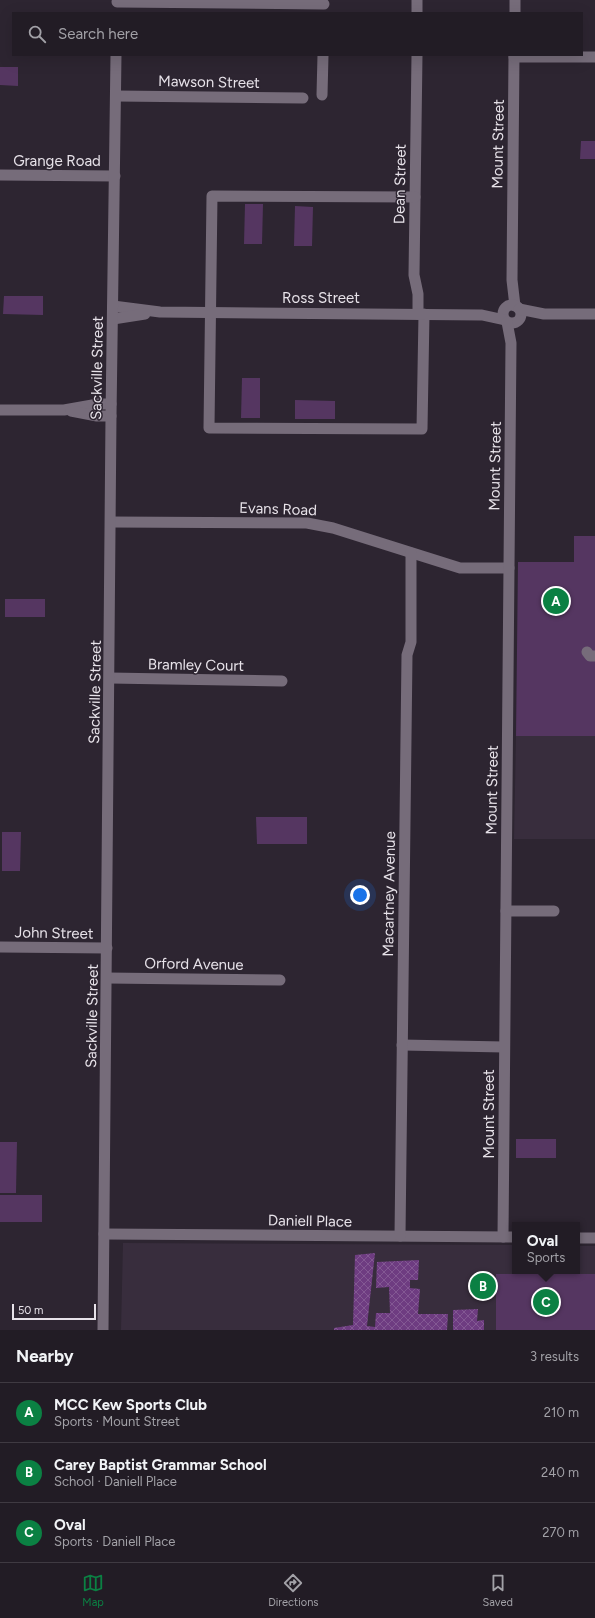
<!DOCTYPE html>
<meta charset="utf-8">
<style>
:root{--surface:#221c25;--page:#2a252d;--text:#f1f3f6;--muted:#a2a1a7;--line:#3f3a42;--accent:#0b8043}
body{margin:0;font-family:Figtree,sans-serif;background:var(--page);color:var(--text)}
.scale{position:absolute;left:12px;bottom:10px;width:84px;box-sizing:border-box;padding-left:4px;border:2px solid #e7e2e9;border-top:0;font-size:11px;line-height:14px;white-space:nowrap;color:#e7e2e9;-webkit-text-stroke:3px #2d2531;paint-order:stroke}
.you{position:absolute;left:360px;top:895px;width:14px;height:14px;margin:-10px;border:3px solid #fff;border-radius:50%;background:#1a73e8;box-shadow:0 0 0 6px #1a73e833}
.badge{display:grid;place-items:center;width:26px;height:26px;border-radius:50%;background:var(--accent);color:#fff;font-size:13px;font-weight:700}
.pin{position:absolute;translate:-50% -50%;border:2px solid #fff;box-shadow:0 1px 4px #0006}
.popup{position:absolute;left:512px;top:1222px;width:68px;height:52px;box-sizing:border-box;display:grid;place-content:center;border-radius:0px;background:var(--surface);filter:drop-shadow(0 1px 3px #0005);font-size:13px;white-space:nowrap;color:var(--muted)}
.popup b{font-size:15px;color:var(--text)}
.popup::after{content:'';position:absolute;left:50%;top:100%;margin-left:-8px;border:8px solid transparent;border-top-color:var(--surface)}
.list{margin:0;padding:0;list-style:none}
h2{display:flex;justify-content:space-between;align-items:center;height:52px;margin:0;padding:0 16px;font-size:17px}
h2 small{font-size:13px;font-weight:400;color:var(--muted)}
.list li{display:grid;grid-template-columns:26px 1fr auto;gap:12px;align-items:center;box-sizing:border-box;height:60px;padding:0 16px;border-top:1px solid var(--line)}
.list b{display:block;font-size:15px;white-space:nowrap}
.list p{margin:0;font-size:13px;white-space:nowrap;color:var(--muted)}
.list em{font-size:13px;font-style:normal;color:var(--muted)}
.icon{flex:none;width:22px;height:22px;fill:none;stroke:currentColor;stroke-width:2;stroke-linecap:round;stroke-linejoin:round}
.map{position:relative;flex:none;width:595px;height:1330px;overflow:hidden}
.search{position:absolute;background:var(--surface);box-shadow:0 4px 16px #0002;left:12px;right:12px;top:12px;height:44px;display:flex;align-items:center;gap:10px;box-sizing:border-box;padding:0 14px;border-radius:0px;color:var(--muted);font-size:15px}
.sheet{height:232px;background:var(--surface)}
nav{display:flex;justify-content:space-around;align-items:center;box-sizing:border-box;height:56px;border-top:1px solid var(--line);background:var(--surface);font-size:11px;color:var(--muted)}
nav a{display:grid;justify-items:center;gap:2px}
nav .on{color:var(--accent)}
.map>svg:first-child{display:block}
.built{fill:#382d3d}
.pitch{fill:#553661}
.building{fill:url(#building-cross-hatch)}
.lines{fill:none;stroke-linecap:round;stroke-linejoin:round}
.minor{stroke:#766c7a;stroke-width:11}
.labels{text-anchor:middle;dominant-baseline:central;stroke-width:3;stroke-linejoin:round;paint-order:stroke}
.street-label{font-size:15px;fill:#e7e2e9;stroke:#2d2531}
</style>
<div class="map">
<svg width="595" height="1330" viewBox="0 0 595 1330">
<defs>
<pattern id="building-cross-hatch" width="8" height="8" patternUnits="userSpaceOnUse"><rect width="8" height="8" fill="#6e3c81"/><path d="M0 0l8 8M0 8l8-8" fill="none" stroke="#835893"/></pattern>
</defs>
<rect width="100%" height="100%" fill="#2d2531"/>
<g class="built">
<path d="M516,736h79v103h-81z"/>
<path d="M123,1243l392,2v26h62v-25h18v84h-474z"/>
</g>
<g class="pitch">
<path d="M0,67h18v19l-18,-1z"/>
<path d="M581,141h14v18h-15z"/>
<path d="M245,204h18l-1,40h-18z"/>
<path d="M295,206l18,1 -1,39h-18z"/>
<path d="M4,296h39v19l-40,-1z"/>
<path d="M242,378h18v40h-19z"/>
<path d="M295,400l40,1v18h-40z"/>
<path d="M574,536h21v200h-79l2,-174h56z"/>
<rect x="5" y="599" width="40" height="18"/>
<path d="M256,817h51v27h-50z"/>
<path d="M2,832h19l-1,39h-18z"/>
<rect x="516" y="1139" width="40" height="19"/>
<path d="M0,1142h17l-1,51h-16z"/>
<rect x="0" y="1195" width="42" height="27"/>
<rect x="496" y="1274" width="99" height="56"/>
</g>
<g class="building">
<path d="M375,1253l-8,73 8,1 1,-14h14l-1,-26 -13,1 1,-26 42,-2 -1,20h-8v8l10,1 -2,25h30l-1,16h-113v-2l19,-3 2,-70z"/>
<path d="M478,1309l-1,12 7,-1v10h-31v-20z"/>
</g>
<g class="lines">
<g class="minor">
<path d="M117,2l207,2"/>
<path d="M417,13v-13"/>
<path d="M515,13v-13"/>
<path d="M417,55l-3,220 4,19v20"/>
<path d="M514,55l-2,225 3,26"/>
<path d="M514,57h81"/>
<path d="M322,95l1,-40"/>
<path d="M116,96l187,2"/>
<path d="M0,175l115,1"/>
<path d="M415,197l-203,-1 -3,232 213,1 2,-115"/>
<circle cx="512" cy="314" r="9"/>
<path d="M113,306l47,6 322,3 23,5"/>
<path d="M519,309l25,5h51"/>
<path d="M113,319l32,-5"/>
<path d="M0,410h64l34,-6h13"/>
<path d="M71,411l26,5h14"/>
<path d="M111,522l196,1 26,5 127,40h49"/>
<path d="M587,652l3,4h5"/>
<path d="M110,678l172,3"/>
<path d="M506,911h48"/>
<path d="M0,947l107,1"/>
<path d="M107,978l173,2"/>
<path d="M402,1045l102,2"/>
<path d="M104,1234l411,3"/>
<path d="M400,1236l7,-581 4,-13v-89"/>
<path d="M503,1237l8,-894 -4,-21"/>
<path d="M577,1238h18"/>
<path d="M103,1330l8,-914 5,-361"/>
</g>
</g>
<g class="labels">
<g class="street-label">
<text transform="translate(209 82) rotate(1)">Mawson Street</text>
<text transform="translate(498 144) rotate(-89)">Mount Street</text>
<text x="57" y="161">Grange Road</text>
<text transform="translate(400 184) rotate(-89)">Dean Street</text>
<text x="321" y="298">Ross Street</text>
<text transform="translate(97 368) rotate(-89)">Sackville Street</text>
<text transform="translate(495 466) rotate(-89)">Mount Street</text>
<text transform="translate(278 509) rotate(2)">Evans Road</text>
<text transform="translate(196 665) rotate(1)">Bramley Court</text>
<text transform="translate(95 692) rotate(-89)">Sackville Street</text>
<text transform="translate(492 790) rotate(-89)">Mount Street</text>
<text transform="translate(389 894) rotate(-89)">Macartney Avenue</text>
<text transform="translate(54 933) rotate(1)">John Street</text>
<text transform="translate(194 964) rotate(1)">Orford Avenue</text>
<text transform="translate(92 1016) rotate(-89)">Sackville Street</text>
<text transform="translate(489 1114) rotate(-90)">Mount Street</text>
<text transform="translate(310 1221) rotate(1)">Daniell Place</text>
</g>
</g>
</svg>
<div class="scale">50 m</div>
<div class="you"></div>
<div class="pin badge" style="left:556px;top:601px">A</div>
<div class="pin badge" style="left:483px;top:1286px">B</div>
<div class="pin badge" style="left:546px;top:1302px">C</div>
<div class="popup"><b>Oval</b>Sports</div>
<div class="search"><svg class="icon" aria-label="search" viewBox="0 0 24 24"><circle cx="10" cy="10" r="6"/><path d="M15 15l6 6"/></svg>Search here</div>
</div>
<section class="sheet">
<h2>Nearby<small>3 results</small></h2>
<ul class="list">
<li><span class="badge">A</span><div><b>MCC Kew Sports Club</b><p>Sports · Mount Street</p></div><em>210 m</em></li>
<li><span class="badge">B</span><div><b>Carey Baptist Grammar School</b><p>School · Daniell Place</p></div><em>240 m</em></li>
<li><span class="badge">C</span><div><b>Oval</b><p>Sports · Daniell Place</p></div><em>270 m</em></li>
</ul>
</section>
<nav>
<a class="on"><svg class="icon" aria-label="map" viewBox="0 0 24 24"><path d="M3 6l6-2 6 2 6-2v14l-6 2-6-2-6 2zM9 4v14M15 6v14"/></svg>Map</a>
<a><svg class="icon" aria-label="directions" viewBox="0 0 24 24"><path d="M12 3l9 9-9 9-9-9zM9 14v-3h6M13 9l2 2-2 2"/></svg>Directions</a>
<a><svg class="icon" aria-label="saved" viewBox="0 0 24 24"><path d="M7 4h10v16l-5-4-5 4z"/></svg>Saved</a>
</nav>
